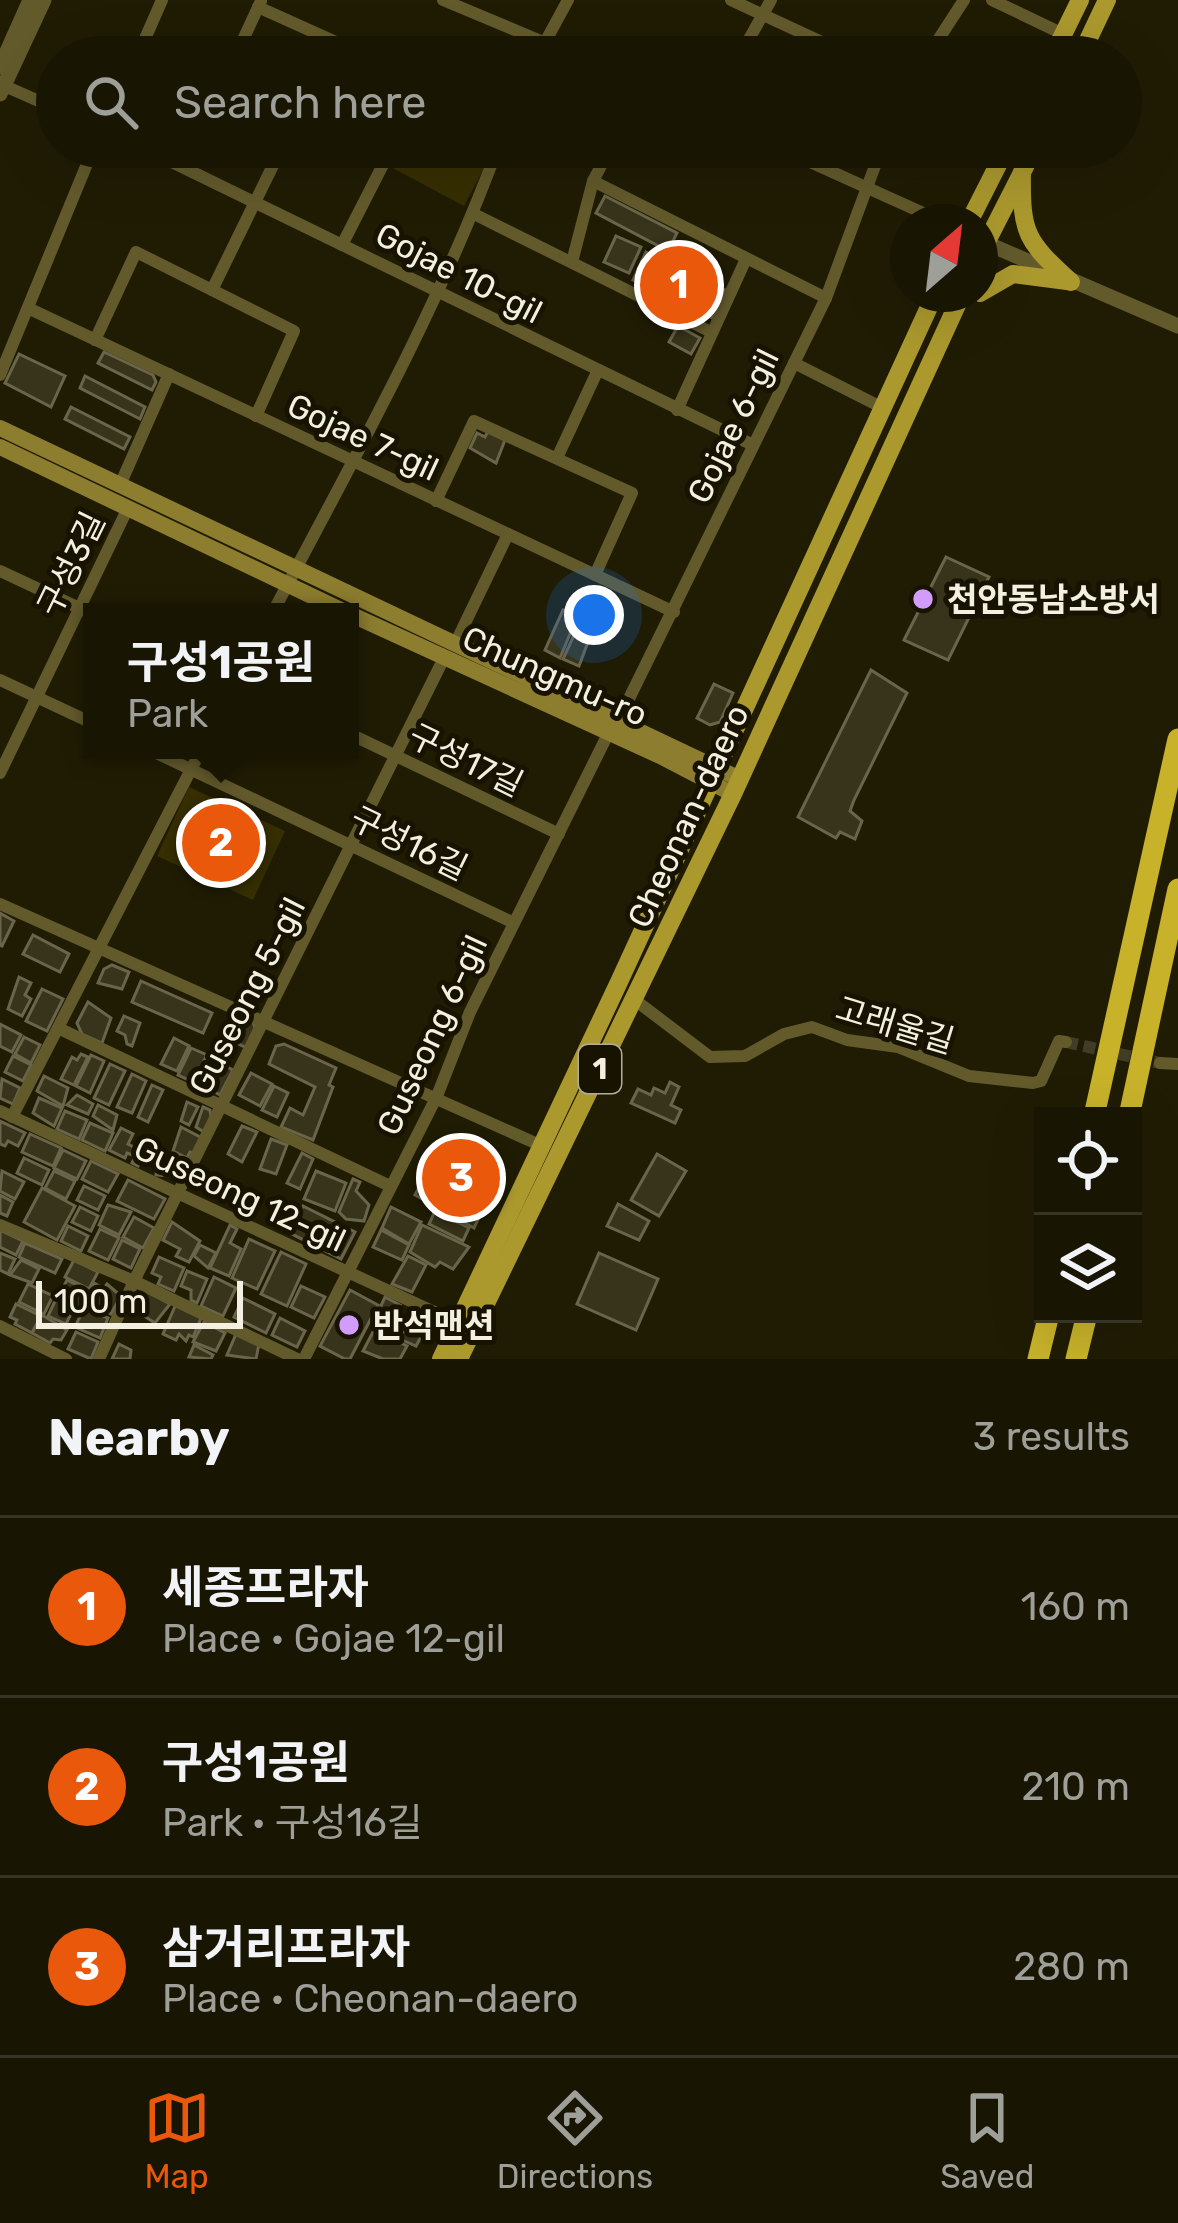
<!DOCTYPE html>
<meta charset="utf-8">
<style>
:root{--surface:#181503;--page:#252212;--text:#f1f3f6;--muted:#9f9f9a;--line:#363425;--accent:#ea580c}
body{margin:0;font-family:Rubik,"Noto Sans KR",sans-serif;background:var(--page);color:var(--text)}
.controls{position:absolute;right:36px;bottom:36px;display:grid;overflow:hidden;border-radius:0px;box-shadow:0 12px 48px #0002}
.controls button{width:108px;height:108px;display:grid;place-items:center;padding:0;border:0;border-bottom:3px solid var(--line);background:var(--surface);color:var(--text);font:60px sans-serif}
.compass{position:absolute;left:890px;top:204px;width:108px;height:108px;border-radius:50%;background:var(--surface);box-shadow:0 12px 48px #0002;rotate:28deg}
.scale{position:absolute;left:36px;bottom:30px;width:207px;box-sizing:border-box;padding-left:12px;border:6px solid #f3f0e1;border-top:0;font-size:33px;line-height:42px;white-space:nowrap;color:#f3f0e1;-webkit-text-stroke:9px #171300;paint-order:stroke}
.you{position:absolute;left:594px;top:615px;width:42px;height:42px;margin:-30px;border:9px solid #fff;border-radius:50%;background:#1a73e8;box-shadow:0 0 0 18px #1a73e833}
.badge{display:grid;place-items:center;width:78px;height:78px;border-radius:50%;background:var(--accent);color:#fff;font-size:39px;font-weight:700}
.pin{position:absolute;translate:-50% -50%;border:6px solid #fff;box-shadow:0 3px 12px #0006}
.popup{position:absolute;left:83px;top:603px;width:276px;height:156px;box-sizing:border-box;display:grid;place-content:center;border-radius:0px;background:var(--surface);filter:drop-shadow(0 3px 9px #0005);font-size:39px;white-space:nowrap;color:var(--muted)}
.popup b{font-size:45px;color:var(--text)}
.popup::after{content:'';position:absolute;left:50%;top:100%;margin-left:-24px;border:24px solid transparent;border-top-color:var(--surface)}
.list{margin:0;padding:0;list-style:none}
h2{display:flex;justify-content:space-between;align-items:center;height:156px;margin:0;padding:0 48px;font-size:51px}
h2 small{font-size:39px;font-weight:400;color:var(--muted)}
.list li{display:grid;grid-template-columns:78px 1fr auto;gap:36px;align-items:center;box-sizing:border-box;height:180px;padding:0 48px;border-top:3px solid var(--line)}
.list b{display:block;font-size:45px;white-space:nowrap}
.list p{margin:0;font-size:39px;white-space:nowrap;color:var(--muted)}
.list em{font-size:39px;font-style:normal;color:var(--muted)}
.icon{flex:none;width:66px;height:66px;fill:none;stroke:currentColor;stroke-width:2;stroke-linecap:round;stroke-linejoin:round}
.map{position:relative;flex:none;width:1178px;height:1359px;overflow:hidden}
.search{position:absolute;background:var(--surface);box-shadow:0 12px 48px #0002;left:36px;right:36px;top:36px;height:132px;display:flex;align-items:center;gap:30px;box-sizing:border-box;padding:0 42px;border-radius:66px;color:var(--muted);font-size:45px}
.sheet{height:696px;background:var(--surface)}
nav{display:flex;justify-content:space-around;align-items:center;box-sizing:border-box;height:168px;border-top:3px solid var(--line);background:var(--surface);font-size:33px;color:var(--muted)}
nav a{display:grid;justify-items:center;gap:6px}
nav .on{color:var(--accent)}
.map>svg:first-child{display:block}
.green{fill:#372f02}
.building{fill:#38341b;stroke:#6a654a;stroke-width:3}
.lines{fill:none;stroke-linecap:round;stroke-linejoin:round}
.minor-tunnel{stroke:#403c25;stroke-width:12;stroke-dasharray:12 6;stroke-linecap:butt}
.minor{stroke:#635a2c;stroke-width:12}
.tertiary{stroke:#635a2c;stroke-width:15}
.secondary{stroke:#8c7d2f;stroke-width:16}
.primary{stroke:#ab992e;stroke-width:18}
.motorway{stroke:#c8b22a;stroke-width:21}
.poi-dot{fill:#d29cfd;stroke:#171300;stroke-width:4.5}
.labels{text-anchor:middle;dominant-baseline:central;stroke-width:10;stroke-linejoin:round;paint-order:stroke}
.shield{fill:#171300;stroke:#b1ae9e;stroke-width:3}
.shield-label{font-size:30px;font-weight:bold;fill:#f3f0e1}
.street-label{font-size:33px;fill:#f3f0e1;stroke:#171300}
.poi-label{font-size:33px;font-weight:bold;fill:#f3f0e1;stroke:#171300;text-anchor:start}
</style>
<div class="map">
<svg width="1178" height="1359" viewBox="0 0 1178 1359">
<rect width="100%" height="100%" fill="#201c04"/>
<g class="green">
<path d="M397,147h98l-31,59 -77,-41z"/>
<path d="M189,787l96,44 -32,69 -96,-44z"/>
</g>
<g class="building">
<path d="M605,196l72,37 -9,18 -72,-38z"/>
<path d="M616,236l25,11 -12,26 -25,-11z"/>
<path d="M646,252l79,38 -13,28 -79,-38z"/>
<path d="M678,326l22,12 -9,16 -22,-12z"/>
<path d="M104,352l49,23 3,7 -4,8 -54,-27z"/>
<path d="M19,354l46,22 -14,31 -46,-24z"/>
<path d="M85,376l60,31 -5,12 -60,-31z"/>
<path d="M71,407l59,30 -6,12 -59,-30z"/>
<path d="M488,431l17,9 -9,23 -26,-15 7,-15 8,4z"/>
<path d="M946,557l43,20 -41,83 -44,-20z"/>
<path d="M563,610l14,7 -17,41 -15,-8z"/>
<path d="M581,620l13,6 -15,40 -16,-7z"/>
<path d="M871,670l36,23 -53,107 -4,11 12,10 -7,18 -15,-7 -4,6 -38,-21z"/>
<path d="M714,684l19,9 -13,29 -10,3 -13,-7z"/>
<path d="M0,913l14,8 -12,25 -2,-1z"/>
<path d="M33,935l36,19 -9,18 -37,-18z"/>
<path d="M112,965l17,7 -7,17 -24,-6 6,-14z"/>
<path d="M19,977l12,6 -6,12 6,4 -9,17 -14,-7z"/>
<path d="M141,981l71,32 -9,20 -71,-31z"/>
<path d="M42,989l21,10 -16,32 -21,-10z"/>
<path d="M88,1002l23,16 -9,25 -20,-9 -5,-11z"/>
<path d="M234,1014l19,7 3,11 -9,16 -23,-11z"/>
<path d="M124,1016l16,7 -8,23 -5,-2 -2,-9 -8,-4z"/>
<path d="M0,1024l21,11 -9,17 -12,-6z"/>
<path d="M24,1037l16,8 -9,18 -16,-9z"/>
<path d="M174,1038l15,8 -12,25 -16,-7z"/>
<path d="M284,1044l52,24 -7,17 4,2 -20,53 -32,-13 9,-19 13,7 12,-28 -46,-23 7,-18z"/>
<path d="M191,1048l16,7 -14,27 -15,-7z"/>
<path d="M81,1054l7,3 -14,28 -13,-6 11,-22 5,3z"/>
<path d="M91,1055l13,6 -14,32 -14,-7z"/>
<path d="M13,1056l18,9 -8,16 -18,-9z"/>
<path d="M213,1060l20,10 -13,25 -20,-11z"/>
<path d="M110,1064l15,7 -16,34 -15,-7z"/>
<path d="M251,1073l21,11 -12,22 -21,-11z"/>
<path d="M132,1074l14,7 -14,32 -15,-6z"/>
<path d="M44,1076l24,12 -5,18 -26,-15z"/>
<path d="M2,1079l18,9 -7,16 -13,-6z"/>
<path d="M670,1082l9,5 -8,18 10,5 -6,13 -44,-20 7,-14 13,6 3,-7 11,5z"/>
<path d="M152,1085l11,5 -15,32 -10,-5z"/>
<path d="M274,1086l14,7 -11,24 -15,-7z"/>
<path d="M77,1095l16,9 -5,10 -21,-9z"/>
<path d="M39,1098l23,10 -8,18 -21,-13z"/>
<path d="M187,1102l11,5 -9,18 -8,-4z"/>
<path d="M98,1105l19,10 -4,15 -20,-14z"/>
<path d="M203,1107l7,3 1,8 -7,14 -8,-5z"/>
<path d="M65,1111l22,9 -8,19 -22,-10z"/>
<path d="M0,1121l25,12 -7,13 -10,-5 -3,5 -5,-2z"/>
<path d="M90,1123l23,10 -8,18 -23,-11z"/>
<path d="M242,1126l15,6 -15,30 -14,-8z"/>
<path d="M181,1127l21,11 -8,16 -4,-2 -3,6 -14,-7z"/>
<path d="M121,1128l12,6 -5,10 17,9 -7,13 -6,-3 3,-7 -8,-3 -2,5 -16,-8z"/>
<path d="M30,1134l31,14 -8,18 -31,-14z"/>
<path d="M271,1139l16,6 -11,29 -16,-5z"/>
<path d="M63,1150l23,11 -9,18 -23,-11z"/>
<path d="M302,1153l11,6 -13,30 -13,-6z"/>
<path d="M438,1153l56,29 -9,21 -57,-29z"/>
<path d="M158,1154l12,1 -2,21 -12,-1z"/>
<path d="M657,1154l29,17 -27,45 -28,-16z"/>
<path d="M24,1158l25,12 -7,15 -25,-12z"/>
<path d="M91,1161l27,13 -10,18 -26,-13z"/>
<path d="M2,1171l22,11 -9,17 -15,-8z"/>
<path d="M54,1171l21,10 -9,18 -21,-11z"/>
<path d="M316,1171l30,12 -11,28 -31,-12z"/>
<path d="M425,1176l59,31 -10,21 -59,-33z"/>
<path d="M353,1179l7,3 -4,9 13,14 -5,16 -18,-2 -7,-7z"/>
<path d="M128,1180l37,19 -11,20 -37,-18z"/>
<path d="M84,1186l21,10 -7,14 -21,-10z"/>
<path d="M42,1188l33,18 -18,34 -33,-18z"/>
<path d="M0,1195l13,7 -6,14 -7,-3z"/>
<path d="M618,1204l31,17 -10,19 -32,-14z"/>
<path d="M108,1205l23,7 -12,23 -20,-10z"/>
<path d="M303,1206l52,26 -14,27 -51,-26z"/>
<path d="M80,1207l18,9 -7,15 -19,-9z"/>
<path d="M391,1207l30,15 -12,22 -27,-16z"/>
<path d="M435,1211l34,17 -6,13 -34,-17z"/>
<path d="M134,1217l20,11 -11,20 -20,-11z"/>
<path d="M172,1222l28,19 -11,21 -13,-6 4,-7 -17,-9z"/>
<path d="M230,1225l7,4 -7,14 11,6 -12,27 -19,-8z"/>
<path d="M422,1225l47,22 -16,22 -13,-7 -5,5 -25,-15z"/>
<path d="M68,1226l20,10 -7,15 -20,-10z"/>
<path d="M100,1229l19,9 -11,22 -19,-9z"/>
<path d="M0,1230l23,11 -7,14 -16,-8z"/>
<path d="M381,1230l28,15 -7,15 -29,-13z"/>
<path d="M249,1239l26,12 -18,38 -25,-11z"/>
<path d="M122,1240l18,9 -9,19 -18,-9z"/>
<path d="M25,1243l37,16 -7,14 -36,-16z"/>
<path d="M200,1245l16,8 -8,15 -14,-12z"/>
<path d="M281,1252l25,12 -19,42 -26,-12z"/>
<path d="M0,1253l15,6 -7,15 -8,-4z"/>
<path d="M599,1253l59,26 -22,51 -59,-26z"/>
<path d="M408,1256l18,9 -14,27 -20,-8z"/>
<path d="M159,1257l25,11 -10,23 -16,-7 3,-7 -9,-4z"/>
<path d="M21,1260l18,9 -7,14 -22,-8z"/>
<path d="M74,1260l24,12 -9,17 -24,-12z"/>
<path d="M187,1271l20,8 -10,24 -6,-3v-10l-10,-4z"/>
<path d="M214,1277l22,11 -13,28 -22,-10z"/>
<path d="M67,1280l21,11 -9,17 -21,-11z"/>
<path d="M94,1283l10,5 3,-4 14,12 -10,18 -27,-14z"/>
<path d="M28,1284l25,12 -9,18 -25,-12z"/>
<path d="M301,1286l24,11 -11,21 -23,-11z"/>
<path d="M144,1290l26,14 -15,19 -25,-16z"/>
<path d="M350,1290l28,15 -28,54h-5l-25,-13z"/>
<path d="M385,1297l15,8 -17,27 -11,-7z"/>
<path d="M243,1298l32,16 -9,19 -32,-16z"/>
<path d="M56,1299l18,9 -8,16 -18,-8z"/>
<path d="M16,1304l25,12 -9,17 -17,-9 2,-4 -7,-3z"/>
<path d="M176,1304l26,12 -9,21 -4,-2 -3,6 -7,-7 -3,6 -13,-6z"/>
<path d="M84,1308l24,10 -8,20 -25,-11z"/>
<path d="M42,1315l25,15 -6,10 -8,-1 -3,4 -18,-10z"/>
<path d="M280,1318l25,13 -8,16 -25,-12z"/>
<path d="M391,1319l15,7 -6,13 -17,-7z"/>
<path d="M204,1322l21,11 -9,18 -23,-9z"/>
<path d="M406,1326l16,9 -6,11 -16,-7z"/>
<path d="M374,1330l33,16 -7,13h-17l-20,-8z"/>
<path d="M76,1332l22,10 -7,17 -23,-10z"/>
<path d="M236,1334l23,10 -3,15 -29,-4z"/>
<path d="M119,1344l12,6 -1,9h-18z"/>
<path d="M194,1345l19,10 -2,4 -22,-2z"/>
</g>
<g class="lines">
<path class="minor-tunnel" d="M1066,1042l94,21"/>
<g class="minor">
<path d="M443,0l136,57"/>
<path d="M731,0l123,57"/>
<path d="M992,0l71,34"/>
<path d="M258,7l111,50"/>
<path d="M142,45l23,12"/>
<path d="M137,57l25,-57"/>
<path d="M235,57l26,-56"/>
<path d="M537,57l31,-57"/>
<path d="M739,57l32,-57"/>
<path d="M927,57l37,-57"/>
<path d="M0,84l57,25"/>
<path d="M141,147l612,298"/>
<path d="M350,147l33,16"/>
<path d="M777,147l166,75"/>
<path d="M593,181l233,117"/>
<path d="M474,214l237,118"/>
<path d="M342,245l50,-98"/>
<path d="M572,262l21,-81 18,-34"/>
<path d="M212,290l70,-143"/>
<path d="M30,309l644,303"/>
<path d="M95,340l41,-88 158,79 -38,85"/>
<path d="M794,363l87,44"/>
<path d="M0,375l94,-228"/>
<path d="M677,410l69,-151"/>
<path d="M557,458l40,-86"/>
<path d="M120,485l49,-111"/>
<path d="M436,501l38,-80 158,72 -37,82"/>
<path d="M0,571l92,43"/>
<path d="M273,612c80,-152 166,-304 225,-465"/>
<path d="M455,644l53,-110"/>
<path d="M0,680l92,43"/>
<path d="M618,721l208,-423 56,-151"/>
<path d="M350,734l209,100"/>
<path d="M150,750l364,173"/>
<path d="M0,773l128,-265"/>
<path d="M0,904l542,242"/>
<path d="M635,1000l75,57 35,-1 39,-22 28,-7 35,13 51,7 71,29 64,7 8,-2 18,-40 7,1"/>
<path d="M58,1028l332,158"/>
<path d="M1160,1063l18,1"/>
<path d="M0,1111l458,212"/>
<path d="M12,1117l189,-367"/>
<path d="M0,1225l134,56 163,78"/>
<path d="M0,1326l66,33"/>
<path d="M99,1359l35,-78 310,-623"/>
<path d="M304,1359l133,-263 33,-84 138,-278"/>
</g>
<g class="tertiary">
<path d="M0,67l30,-67"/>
<path d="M0,94l44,-94"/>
<path d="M986,243l192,83"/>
</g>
<g class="secondary">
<path d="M0,428l740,351"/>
<path d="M0,447l345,165"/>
<path d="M350,614l310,142 73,38"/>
</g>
<g class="primary">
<path d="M1052,57l28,-57"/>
<path d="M1080,57l27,-57"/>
<path d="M1022,172c-1,62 4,69 49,110"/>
<path d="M969,222l38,-75"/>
<path d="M980,255l55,-108"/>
<path d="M980,293l33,-19 54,7"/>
<path d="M441,1359l178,-377 316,-688"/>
<path d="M459,1359l274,-565 229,-500"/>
</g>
<g class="motorway">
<path d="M1094,1116l84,-377"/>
<path d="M1129,1116l49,-227"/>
<path d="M1038,1359l11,-45"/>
<path d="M1076,1359l11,-45"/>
</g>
</g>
<g class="poi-dot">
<circle cx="923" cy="599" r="12"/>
<circle cx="349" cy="1325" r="12"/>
</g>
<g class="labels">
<rect class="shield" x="579" y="1045" width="42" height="48" rx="9"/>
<g class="shield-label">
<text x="600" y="1069">1</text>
</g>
<g class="street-label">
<text transform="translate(459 273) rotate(27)">Gojae 10-gil</text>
<text transform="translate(733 426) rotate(-64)">Gojae 6-gil</text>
<text transform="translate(363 437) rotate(25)">Gojae 7-gil</text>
<text transform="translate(71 564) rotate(-64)">구성3길</text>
<text transform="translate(555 676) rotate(24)">Chungmu-ro</text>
<text transform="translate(466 760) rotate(26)">구성17길</text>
<text transform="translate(688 816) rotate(-65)">Cheonan-daero</text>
<text transform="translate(409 843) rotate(26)">구성16길</text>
<text transform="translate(247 996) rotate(-63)">Guseong 5-gil</text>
<text transform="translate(895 1025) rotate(17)">고래울길</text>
<text transform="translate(432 1035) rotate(-65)">Guseong 6-gil</text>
<text transform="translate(240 1194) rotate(25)">Guseong 12-gil</text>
</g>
<g class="poi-label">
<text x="947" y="599">천안동남소방서</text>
<text x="373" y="1325">반석맨션</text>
</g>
</g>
</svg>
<div class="controls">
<button><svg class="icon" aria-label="locate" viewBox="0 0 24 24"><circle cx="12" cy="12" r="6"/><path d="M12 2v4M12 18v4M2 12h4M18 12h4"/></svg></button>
<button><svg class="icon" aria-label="layers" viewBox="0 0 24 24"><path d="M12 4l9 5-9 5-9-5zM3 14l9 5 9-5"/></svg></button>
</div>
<svg class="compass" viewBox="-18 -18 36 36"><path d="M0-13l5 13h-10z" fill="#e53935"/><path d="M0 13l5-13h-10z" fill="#9f9f9a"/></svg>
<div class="scale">100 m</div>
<div class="you"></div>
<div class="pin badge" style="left:679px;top:285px">1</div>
<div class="pin badge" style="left:221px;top:843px">2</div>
<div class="popup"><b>구성1공원</b>Park</div>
<div class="pin badge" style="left:461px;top:1178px">3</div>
<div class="search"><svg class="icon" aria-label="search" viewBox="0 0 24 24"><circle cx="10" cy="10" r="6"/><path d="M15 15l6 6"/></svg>Search here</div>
</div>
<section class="sheet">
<h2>Nearby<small>3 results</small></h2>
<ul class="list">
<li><span class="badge">1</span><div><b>세종프라자</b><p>Place · Gojae 12-gil</p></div><em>160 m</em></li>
<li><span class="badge">2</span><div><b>구성1공원</b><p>Park · 구성16길</p></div><em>210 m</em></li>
<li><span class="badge">3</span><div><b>삼거리프라자</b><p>Place · Cheonan-daero</p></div><em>280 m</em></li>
</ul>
</section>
<nav>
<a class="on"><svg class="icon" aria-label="map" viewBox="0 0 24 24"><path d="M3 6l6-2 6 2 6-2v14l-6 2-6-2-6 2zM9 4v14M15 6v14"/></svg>Map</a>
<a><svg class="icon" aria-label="directions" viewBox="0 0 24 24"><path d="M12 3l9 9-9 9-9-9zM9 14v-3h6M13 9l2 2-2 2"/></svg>Directions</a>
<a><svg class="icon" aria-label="saved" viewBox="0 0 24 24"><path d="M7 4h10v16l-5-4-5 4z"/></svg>Saved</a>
</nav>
